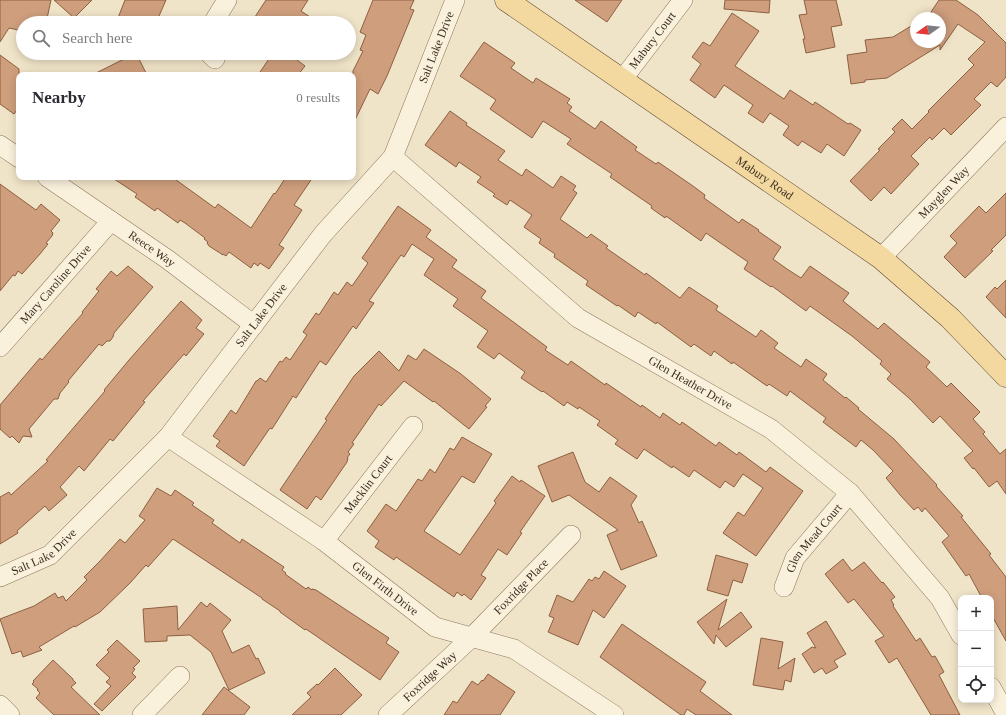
<!DOCTYPE html>
<meta charset="utf-8">
<style>
:root{--surface:#fff;--page:#f7f7f7;--text:#2b2b33;--muted:#7c7c81;--line:#e1e1e2}
body{margin:0;font-family:"Times New Roman",serif;background:var(--page);color:var(--text)}
.controls{position:absolute;right:12px;bottom:12px;display:grid;overflow:hidden;border-radius:8px;box-shadow:0 2px 10px #0003}
.controls button{width:36px;height:36px;display:grid;place-items:center;padding:0;border:0;border-bottom:1px solid var(--line);background:var(--surface);color:var(--text);font:20px sans-serif}
.compass{position:absolute;left:910px;top:12px;width:36px;height:36px;border-radius:50%;background:var(--surface);box-shadow:0 2px 10px #0003;rotate:255deg}
.list{margin:0;padding:0;list-style:none}
h2{display:flex;justify-content:space-between;align-items:center;height:52px;margin:0;padding:0 16px;font-size:17px}
h2 small{font-size:13px;font-weight:400;color:var(--muted)}
.icon{flex:none;width:22px;height:22px;fill:none;stroke:currentColor;stroke-width:2;stroke-linecap:round;stroke-linejoin:round}
.map{position:relative;flex:none;width:1006px;height:715px;overflow:hidden}
.search{position:absolute;background:var(--surface);box-shadow:0 2px 10px #0003;left:16px;top:16px;width:340px;height:44px;display:flex;align-items:center;gap:10px;box-sizing:border-box;padding:0 14px;border-radius:22px;color:var(--muted);font-size:15px}
.panel{position:absolute;background:var(--surface);box-shadow:0 2px 10px #0003;left:16px;top:72px;width:340px;height:108px;border-radius:8px}
.map>svg:first-child{display:block}
.building{fill:#cf9f7d;stroke:#8d5f41}
.lines{fill:none;stroke-linecap:round;stroke-linejoin:round}
.minor-casing{stroke:#8d765c;stroke-width:20}
.major-casing{stroke:#5b4430;stroke-width:23}
.minor{stroke:#faf1dc;stroke-width:19}
.major{stroke:#f3d9a0;stroke-width:22}
.labels{text-anchor:middle;dominant-baseline:central;stroke-width:3.5;stroke-linejoin:round;paint-order:stroke}
.street-label{font-size:12px;fill:#3d2e20;stroke:#f7eed8}
</style>
<div class="map">
<svg width="1006" height="715" viewBox="0 0 1006 715">
<rect width="100%" height="100%" fill="#f0e4c8"/>
<g class="building">
<path d="M0,0h51l-5,23h-23v8l-14,-3 -9,14z"/>
<path d="M54,0h38l-18,18z"/>
<path d="M125,0h41l-10,23h-40z"/>
<path d="M266,0h42l-7,11 18,12h-68z"/>
<path d="M373,0h41l-4,9 4,1 -27,66 -9,18 -8,-5 -17,35v-53l10,-20 -3,-1 6,-15 -6,-3z"/>
<path d="M575,0h47l-15,22z"/>
<path d="M725,0h45l-1,13 -45,-4z"/>
<path d="M804,0h32l6,25 -11,2 4,20 -29,6 -3,-14h2l-6,-24 8,-1z"/>
<path d="M939,0h17l22,15 28,28v34l-9,10 -6,-5 -17,17 7,6 -30,30 -7,-7 -12,12 -2,-3 -19,19 8,8 -28,30 -7,-7 -13,14 -21,-20 30,-31 -2,-1 17,-17 -3,-3 10,-10 10,10 17,-17 -1,-1 46,-46 -6,-6 17,-17 -27,-18 -18,26v-5l-53,33 -22,2v2l-14,2 -4,-29 20,-3 -2,-12 28,-3 23,-14v19h24v-24h-13z"/>
<path d="M732,13l27,18 -24,35 49,33 6,-9 23,15 2,-3 33,22 2,-1 11,7 -17,26 -17,-12 -6,9 -19,-12 -4,5 -15,-11 6,-9 -19,-13 -7,10 -15,-10 5,-8 -29,-20 -9,13 -25,-18 11,-16 -9,-7 11,-15 7,4z"/>
<path d="M484,42l31,21 -4,5 22,15 3,-5 34,21 -3,4 5,4 -3,4 26,18 6,-8 36,26 -2,3 21,14 2,-2 35,24 12,9 -1,3 35,25 3,-4 17,11 -1,1 23,16 -8,12 14,10 14,9 9,-12 23,16 16,11 -6,8 35,28 6,-6 46,39 -4,5 21,20 4,-4 29,29 -7,7 12,13 -2,2 17,20 6,-5v45l-9,-13 -8,6 -15,-19 -1,1 -9,-11 9,-7 -33,-35 -7,7 -23,-24 -23,-20 4,-5 -11,-10 2,-3 -30,-25 -42,-30 -4,5 -34,-25 -1,1 -27,-18 4,-7 -42,-29 -5,8 -35,-25 -1,2 -14,-10 1,-2 -42,-29 2,-3 -45,-30 4,-5 -28,-18 -11,17 -42,-29 6,-9 -36,-24z"/>
<path d="M136,53l11,22h-55z"/>
<path d="M273,53h29l-5,7 8,6 -7,9h-40z"/>
<path d="M0,55l19,14v38l-5,7 -14,-10z"/>
<path d="M450,111l17,12 -1,2 39,26 -7,9 24,16 4,-7 27,19 8,-12 15,10 -3,4 4,3 -17,26 27,19 4,-4 17,12 -2,2 39,27 1,-2 34,25 9,-11 29,19 -2,4 40,27 5,-7 17,13 -4,5 27,19 5,-8 21,15 -4,6 22,18 1,-1 13,11 -1,1 36,30 43,46 -1,1 27,30 -2,1 30,37 -2,1 17,22v64l-15,-27v-16h-9l-13,-24 -3,2 -24,-34 7,-6 -24,-28 -3,4 -4,-5 -4,3 -13,-14 -15,-18 7,-7 -20,-21 -12,-10 -5,7 -33,-25 3,-4 -36,-27 -3,5 -18,-12 -2,2 -34,-24 -1,2 -18,-13 -3,5 -17,-12 -3,3 -34,-25 -1,2 -18,-12 -3,5 -17,-12 -1,1 -31,-21 2,-4 -34,-24 1,-3 -16,-11 2,-4 -17,-12 8,-12 -22,-15 -3,5 -14,-9 2,-2 -18,-12 4,-5 -22,-15 -3,5 -31,-22z"/>
<path d="M111,177h61l43,31 3,-4 33,24 23,-35 1,1 11,-17h27l-19,28 8,5 -23,35 5,3 -15,21 -9,-6 -2,3 -4,-3 -3,5 -22,-16 -3,4 -3,-2v1l-14,-9 -2,-3 1,-1 -4,-3 1,-1 -20,-15 -5,-3 -2,3 -21,-15 -2,3 -20,-14 2,-3z"/>
<path d="M0,184l36,26 5,-6 19,16 -9,11 2,2 -1,3 -6,7 2,1 -8,10 -18,20 -4,-3 -3,5 -2,-1 -13,16z"/>
<path d="M1006,193v42l-15,15 2,1 -28,27 -21,-21 13,-14 -7,-7 29,-30 7,7z"/>
<path d="M398,206l33,24 -5,7 31,23 -5,7 34,24 -5,7 66,49 -2,3 23,15 3,-4 34,24 1,-2 35,24 1,-2 18,13 3,-5 17,12 2,-3 34,24 3,-4 18,13 2,-3 27,20 4,-5 33,24 -47,65 -33,-23 15,-21 6,4 19,-28 -20,-14 -9,13 -9,-6 -5,7 -26,-18 -5,7 -16,-11 -1,2 -28,-19 -7,10 -22,-15 3,-4 -21,-15 3,-4 -21,-14 -1,2 -11,-7 -3,4 -21,-15 -1,1 -21,-14 4,-6 -26,-19 -5,6 -17,-12 11,-16 -35,-25 5,-7 -34,-24 10,-16 -22,-15 -8,13 -3,-2 -32,46 5,2 -18,26 -3,-3 -27,39 -6,-4 -24,37 -3,-2 -21,33 -2,-1 -26,38 -28,-20 4,-5 -7,-5 18,-26 5,4 20,-33h1l3,-3 6,4 14,-21 2,1 4,-5 4,3 17,-25 -4,-3 13,-19 3,2 15,-23 4,3 9,-13 5,4 16,-23 -6,-5z"/>
<path d="M128,266l25,21 -39,46 -1,4 -3,4h-3l-5,5 -3,-2 -31,37 1,1 -9,11 -2,6h-4l-25,30 3,8 -9,-1 -4,7 -7,-7 -2,2 -10,-9v-24l40,-47 2,2 41,-47 -1,-1 17,-21 -3,-2 15,-18 6,5z"/>
<path d="M1006,280v38l-20,-21 9,-10 2,2z"/>
<path d="M181,301l21,19 -6,8 8,6 -18,22 -2,-2 -41,47 2,1 -32,39 -3,-2 -26,32 -5,-5 -19,21 7,8 -18,16 -4,-5 -28,25 1,2 -18,11v-47l9,-5 2,3 37,-34 -2,-1 59,-69 -1,-1 25,-30z"/>
<path d="M424,349l37,25 30,25 -6,7 2,1 -18,22 -35,-28 -1,1 -29,-21 -23,25 -2,-2 -27,39 2,1 -6,8 2,2 -3,4h1l-1,4 -26,38 -5,-4 -9,13 -27,-19 47,-70 -2,-1 29,-43 25,-25 20,20 9,-16 8,5z"/>
<path d="M462,437l30,17 -18,29 -12,-7 -38,55 36,24 36,-52 -2,-2 18,-25 8,6 1,-2 24,16 -25,36 2,1 -15,22 -9,-6 -17,26 5,3 -15,22 -7,-6 -2,2 -5,-4 -3,5 -58,-40 -2,3 -19,-13 4,-6 -12,-10 19,-27 10,7 22,-32 4,2 8,-12 5,4 15,-25 4,2z"/>
<path d="M573,452l12,30 14,10 11,-15 27,19 -6,9 8,18 3,-2 15,35 -36,14 -14,-35 11,-5 -49,-35 -17,7 -14,-36z"/>
<path d="M157,488l14,8 4,-6 19,13 -2,2 22,15 -2,3 28,20 2,-4 42,28 -2,3 4,3 -1,1 21,15 2,-2 4,3v-1l4,1 73,48 -3,5 13,9 -19,28 -74,-51 -1,1 -25,-18v-1l-18,-12v-1l-89,-59 -25,28 -2,-2 -16,18 -30,29 -25,15 -1,-1 -35,21 3,3 -19,7 -2,-6 -9,3 -12,-35 34,-13 21,-13 3,5 5,-2 3,5 21,-21 -3,-3 16,-16 20,-22 5,4 20,-23 -6,-4z"/>
<path d="M716,555l32,9 -6,19 -9,-3 -5,16 -21,-6z"/>
<path d="M843,559l9,12 12,-9 18,21 1,-1 12,15 -4,3 3,5 -1,1 23,35 4,-3 12,19 3,-1 9,16 -5,3 21,40h-29l-34,-57 -8,5 -14,-22 9,-5 -30,-37 -6,4 -23,-29z"/>
<path d="M604,571l22,15 -22,32 -11,-8 -15,35 -30,-13 6,-14 -5,-2 8,-21 16,7 16,-23 3,2 3,-4 4,2z"/>
<path d="M727,599l-9,31 23,-18 11,15 -26,20 -10,-12 -2,9 -17,-22z"/>
<path d="M201,602l6,5 3,-4 21,17 -9,11 10,22 17,-8 7,14 2,-1 7,15 -36,17 -18,-38 -21,-17 -23,1v5l-22,1 -2,-33 34,-3 1,24z"/>
<path d="M826,621l20,33 -12,7 4,6 -12,7 -4,-6 -8,5 -12,-19 10,-7 4,1 -9,-15z"/>
<path d="M622,624l84,58 -6,9 32,24h-36l-9,-6 -3,6h-3l-81,-58z"/>
<path d="M761,638l22,4 -5,27 17,-11 -4,24 -6,-2 -2,10 -30,-5z"/>
<path d="M117,640l23,21 -7,7 2,1 -3,4 4,4 -34,34 -8,-7 17,-18 -5,-4 4,-4 -14,-13 13,-13 -2,-2z"/>
<path d="M53,660l20,19v1l3,3 -5,4 29,28h-46l-18,-17 4,-5 -3,-3 1,-1 -6,-5 2,-2 -1,-1z"/>
<path d="M335,668l27,27 -21,20h-49l19,-18 -4,-4 10,-9 1,1z"/>
<path d="M488,674l27,18 -15,23h-56l9,-14 4,2 15,-22 6,4 4,-5 1,1z"/>
<path d="M224,687l26,20 -6,8h-42z"/>
</g>
<g class="lines">
<defs>
<g id="minor">
<path d="M213,23l14,-23"/>
<path d="M209,53l6,6"/>
<path id="s1" d="M622,80l61,-80"/>
<path d="M0,145l19,13"/>
<path id="s2" d="M393,157l185,161 193,111 79,64 90,105 21,37"/>
<path id="s3" d="M47,177l120,82 87,66"/>
<path id="s4" d="M881,258l125,-131"/>
<path id="s5" d="M0,347l111,-126"/>
<path id="s6" d="M168,437l156,104 111,86 79,22 100,66"/>
<path id="s7" d="M324,541l89,-115"/>
<path id="s8" d="M0,577l50,-22 118,-118 155,-203 70,-77 62,-157"/>
<path id="s9" d="M784,587l11,-29 55,-65"/>
<path d="M991,687l15,27"/>
<path d="M0,705l10,10"/>
<path d="M142,715l38,-39"/>
<path id="s10" d="M388,715l83,-77 100,-103"/>
</g>
<g id="major">
<path id="s11" d="M506,0l375,258 69,60 56,58"/>
</g>
</defs>
<use href="#minor" class="minor-casing"/>
<use href="#major" class="major-casing"/>
<use href="#minor" class="minor"/>
<use href="#major" class="major"/>
</g>
<g class="labels">
<g class="street-label">
<text stroke="none"><textPath href="#s1" startOffset="50">Mabury Court</textPath></text>
<text stroke="none"><textPath href="#s8" startOffset="699">Salt Lake Drive</textPath></text>
<text stroke="none"><textPath href="#s11" startOffset="314">Mabury Road</textPath></text>
<text stroke="none"><textPath href="#s4" startOffset="91">Mayglen Way</textPath></text>
<text stroke="none"><textPath href="#s3" startOffset="127">Reece Way</textPath></text>
<text stroke="none"><textPath href="#s5" startOffset="84">Mary Caroline Drive</textPath></text>
<text stroke="none"><textPath href="#s8" startOffset="375">Salt Lake Drive</textPath></text>
<text stroke="none"><textPath href="#s2" startOffset="375">Glen Heather Drive</textPath></text>
<text stroke="none"><textPath href="#s7" startOffset="72">Macklin Court</textPath></text>
<text stroke="none"><textPath href="#s9" startOffset="58">Glen Mead Court</textPath></text>
<text stroke="none"><textPath href="#s8" startOffset="51">Salt Lake Drive</textPath></text>
<text stroke="none"><textPath href="#s10" startOffset="185">Foxridge Place</textPath></text>
<text stroke="none"><textPath href="#s6" startOffset="265">Glen Firth Drive</textPath></text>
<text stroke="none"><textPath href="#s10" startOffset="57">Foxridge Way</textPath></text>
</g>
</g>
</svg>
<div class="controls">
<button>+</button>
<button>−</button>
<button><svg class="icon" aria-label="locate" viewBox="0 0 24 24"><circle cx="12" cy="12" r="6"/><path d="M12 2v4M12 18v4M2 12h4M18 12h4"/></svg></button>
</div>
<svg class="compass" viewBox="-18 -18 36 36"><path d="M0-13l5 13h-10z" fill="#e53935"/><path d="M0 13l5-13h-10z" fill="#7c7c81"/></svg>
<div class="search"><svg class="icon" aria-label="search" viewBox="0 0 24 24"><circle cx="10" cy="10" r="6"/><path d="M15 15l6 6"/></svg>Search here</div>
<section class="panel">
<h2>Nearby<small>0 results</small></h2>
<ul class="list">
</ul>
</section>
</div>
